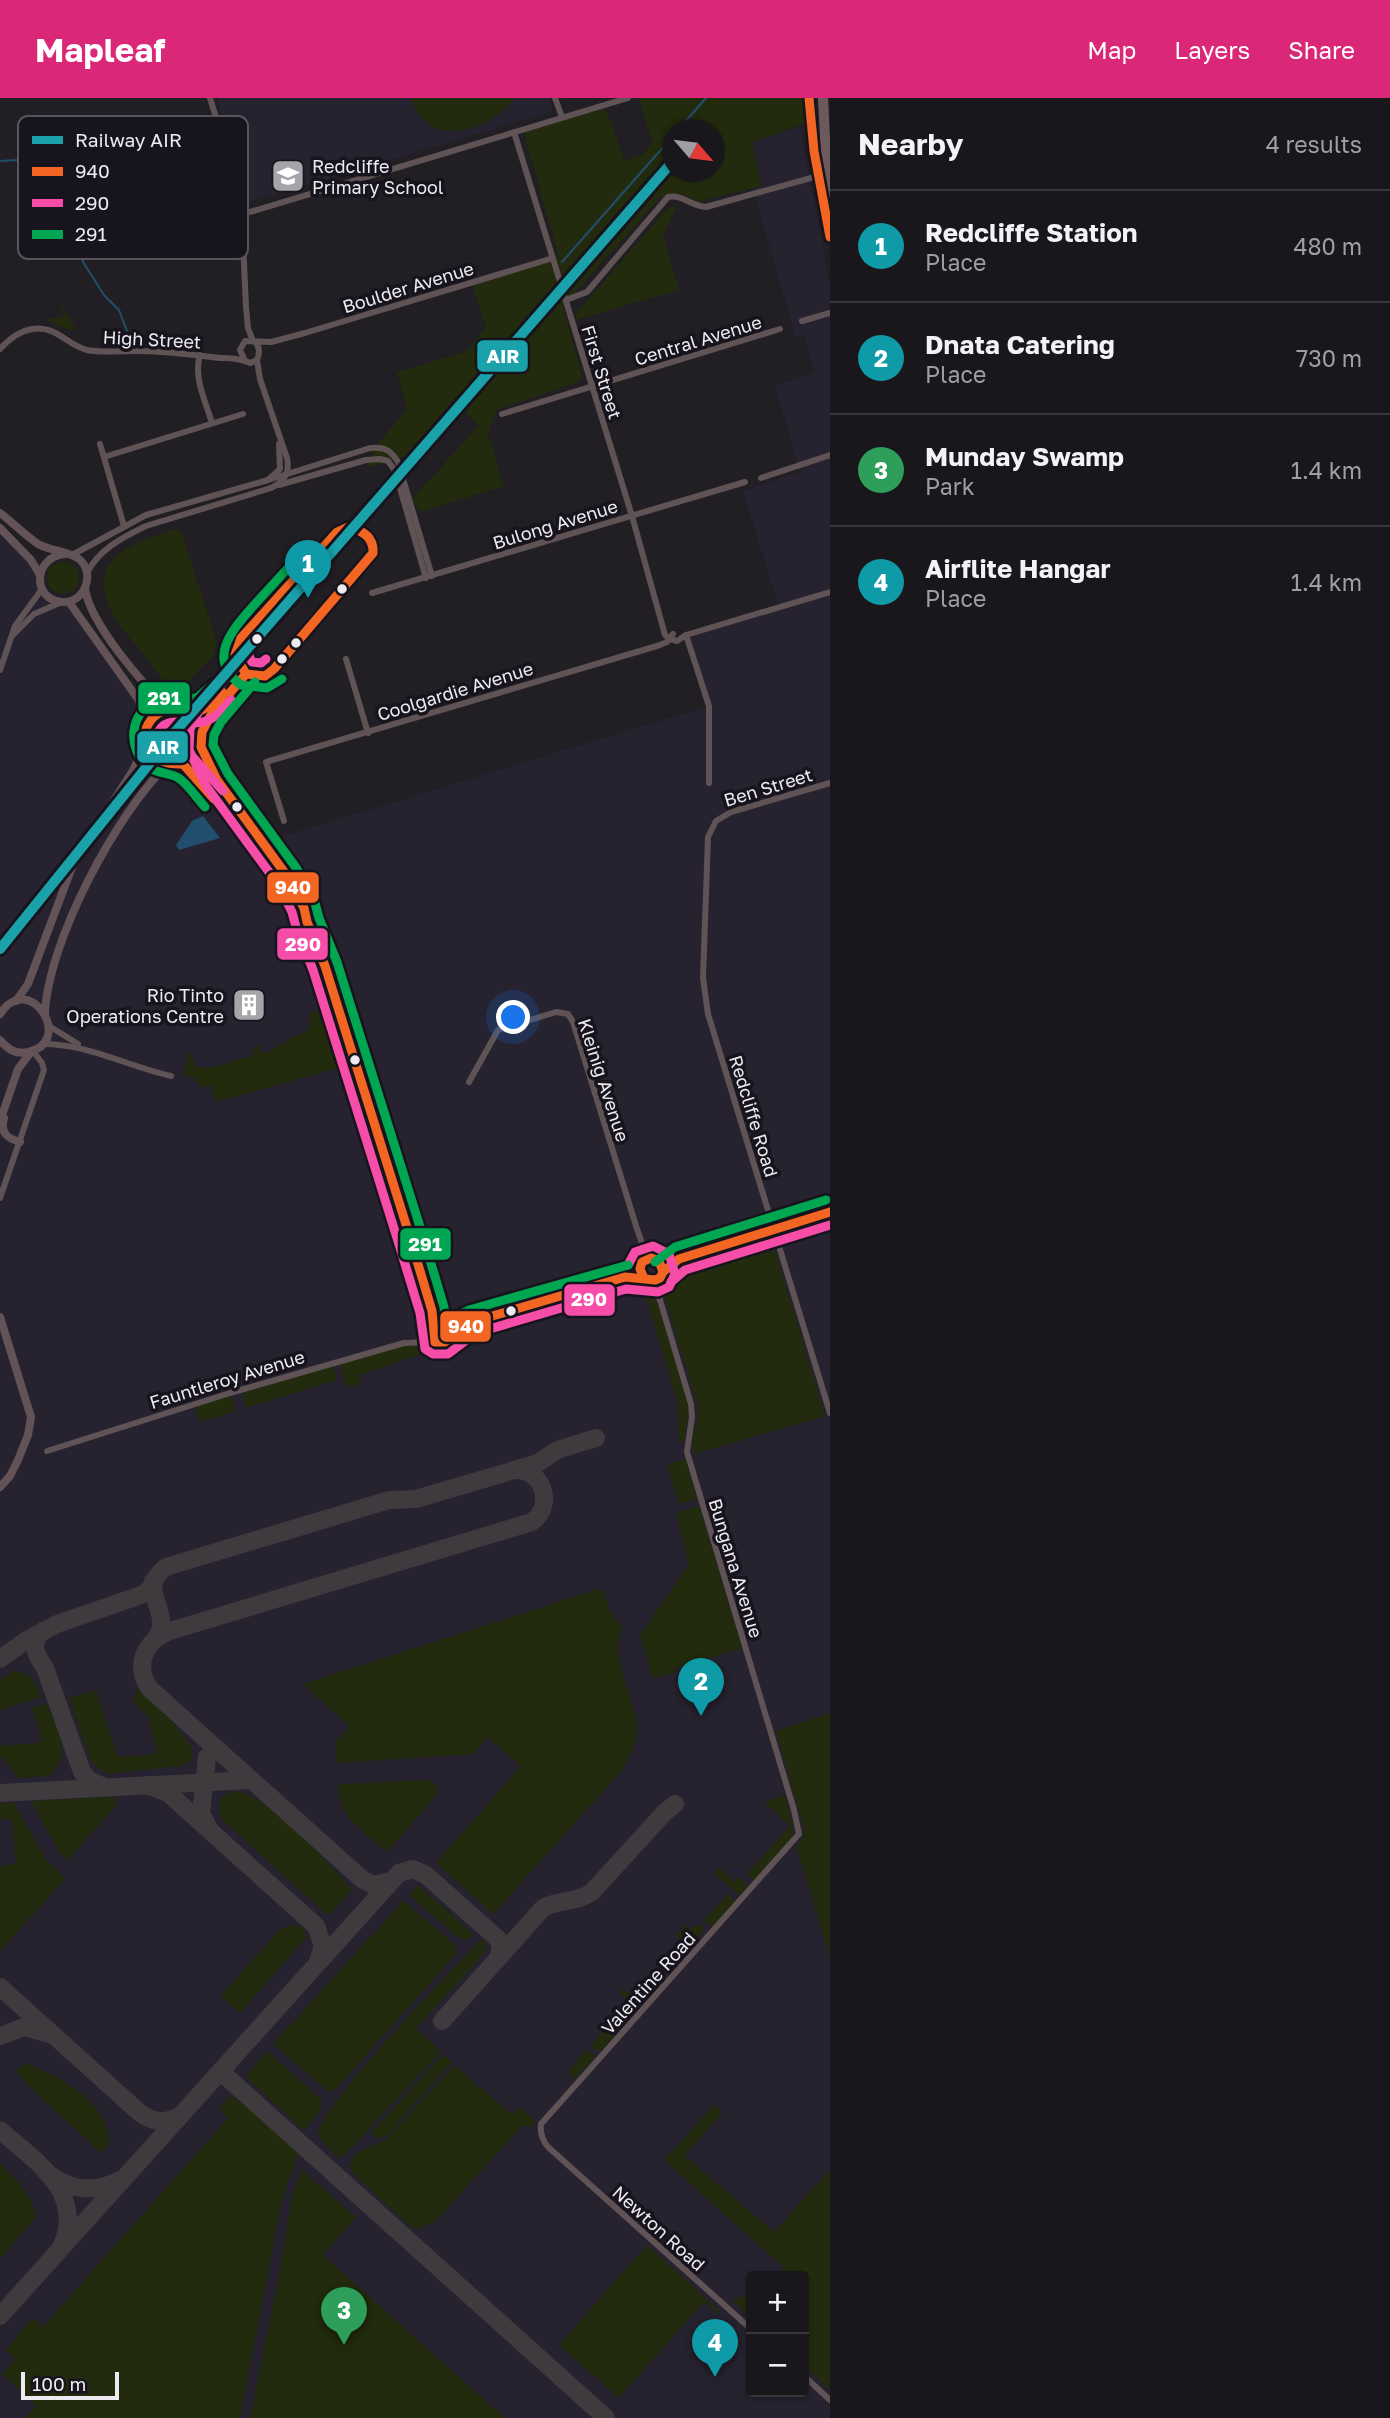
<!DOCTYPE html>
<meta charset="utf-8">
<style>
:root{--surface:#19171b;--page:#262428;--text:#f1f3f6;--muted:#9f9fa3;--line:#37363a;--accent:#db2777}
body{margin:0;font-family:"Golos Text",sans-serif;background:var(--page);color:var(--text)}
.controls{position:absolute;right:21px;bottom:21px;display:grid;overflow:hidden;border-radius:7px;box-shadow:0 2px 5px #0004}
.controls button{width:63px;height:63px;display:grid;place-items:center;padding:0;border:0;border-bottom:2px solid var(--line);background:var(--surface);color:var(--text);font:35px sans-serif}
.compass{position:absolute;left:662px;top:21px;width:63px;height:63px;border-radius:50%;background:var(--surface);box-shadow:0 2px 5px #0004;rotate:118deg}
.scale{position:absolute;left:21px;bottom:18px;width:98px;box-sizing:border-box;padding-left:7px;border:4px solid #edebf1;border-top:0;font-size:19px;line-height:24px;white-space:nowrap;color:#edebf1;-webkit-text-stroke:5px #17141d;paint-order:stroke}
.you{position:absolute;left:514px;top:920px;width:24px;height:24px;margin:-18px;border:5px solid #fff;border-radius:50%;background:#1a73e8;box-shadow:0 0 0 10px #1a73e833}
.badge{display:grid;place-items:center;width:46px;height:46px;border-radius:50%;background:var(--accent);color:#fff;font-size:23px;font-weight:700}
.pin{position:absolute;translate:-50% -58px;filter:drop-shadow(0 2px 4px #0008)}
.pin::after{content:'';position:absolute;top:37px;width:24px;height:21px;background:inherit;clip-path:polygon(0 0,100% 0,50% 100%)}
.list{margin:0;padding:0;list-style:none}
h2{display:flex;justify-content:space-between;align-items:center;height:91px;margin:0;padding:0 28px;font-size:30px}
h2 small{font-size:23px;font-weight:400;color:var(--muted)}
.list li{display:grid;grid-template-columns:46px 1fr auto;gap:21px;align-items:center;box-sizing:border-box;height:112px;padding:0 28px;border-top:2px solid var(--line)}
.list b{display:block;font-size:26px;white-space:nowrap}
.list p{margin:0;font-size:23px;white-space:nowrap;color:var(--muted)}
.list em{font-size:23px;font-style:normal;color:var(--muted)}
.map{position:relative;flex:none;width:830px;height:2320px;overflow:hidden}
header{display:flex;align-items:center;gap:42px;box-sizing:border-box;height:98px;padding:0 35px;background:var(--accent);color:#fff}
header strong{font-size:33px}
nav{display:flex;gap:38px;margin-inline-start:auto;font-size:24px}
main{display:flex}
aside{flex:1;background:var(--surface)}
.map>svg:first-child{display:block}
.built{fill:#26222f;fill-rule:evenodd}
.green{fill:#222b0d;fill-rule:evenodd}
.water{fill:#224e6d}
.lines{fill:none;stroke-linecap:round;stroke-linejoin:round}
.stream{stroke:#224e6d;stroke-width:2}
.taxiway{stroke:#3e3a3e;stroke-width:18}
.minor{stroke:#605355;stroke-width:6}
.major{stroke:#635356;stroke-width:8}
.highway{stroke:#6b595b;stroke-width:10}
.bus-1-casing{stroke:#17141d;stroke-width:14}
.bus-2-casing{stroke:#17141d;stroke-width:14}
.bus-3-casing{stroke:#17141d;stroke-width:14}
.bus-1{stroke:#f26522;stroke-width:9}
.bus-2{stroke:#f54da8;stroke-width:9}
.bus-3{stroke:#00a651;stroke-width:9}
.rail-1-casing{stroke:#17141d;stroke-width:16}
.rail-1{stroke:#1aa1aa;stroke-width:10}
.bus-dot{fill:#edebf1;stroke:#17141d;stroke-width:2.5}
.labels{text-anchor:middle;dominant-baseline:central;stroke-width:7;stroke-linejoin:round;paint-order:stroke}
.poi-label{font-size:18px;fill:#edebf1;stroke:#17141d;text-anchor:start}
.street-label{font-size:18px;fill:#edebf1;stroke:#17141d}
.key{fill:#17141d;stroke:#57545d;stroke-width:2}
.key-label{font-size:19px;fill:#edebf1}
.line-badge{stroke:#17141d;stroke-width:2.5}
.badge-label{font-size:19px;text-anchor:middle;font-weight:bold;fill:#fff}
</style>
<header>
<strong>Mapleaf</strong>
<nav><a>Map</a><a>Layers</a><a>Share</a></nav>
</header>
<main>
<div class="map">
<svg width="830" height="2320" viewBox="0 0 830 2320">
<rect width="100%" height="100%" fill="#211f24"/>
<g class="built">
<path d="M217,0h332l4,13 -306,92z"/>
<path d="M800,29l30,159v2132h-830v-1890l31,32 11,33 24,8 18,20 65,102 -4,15 6,16 16,11 16,-1 68,82 457,-140 -24,-70 95,-28 -36,-117 57,-19 -25,-86 39,-13 -10,-38 -8,2 -44,-149 10,-3 -10,-43zM751,2178h53v116h-53z"/>
</g>
<g class="green">
<path d="M411,0h104c-27,34 -87,53 -104,0z"/>
<path d="M639,0h164l1,26 -52,18 10,44 -66,16c-13,-10 -22,-12 -37,-3l-96,107 20,74 -86,30 -9,23 16,53 -84,26 -9,-12 68,-74 -25,-26 -48,56 -35,11 -6,-5 8,-6 -2,-5 36,-41 -10,-38 69,-20 20,-25 -14,-43 87,-27 -36,-128 83,-20 19,52 18,-7 9,-11zM673,32h42v42h-42z"/>
<path d="M673,108l4,1 -14,27 16,56 -104,30 4,-10 88,-101z"/>
<path d="M61,204l14,26 -3,3 -28,-12 18,-1 2,-4z"/>
<path d="M175,431l6,2 36,111c-3,18 -13,22 -24,34 -5,7 -8,14 -14,20l-9,-1c-6,-16 -16,-27 -26,-40 -11,-14 -25,-28 -33,-44 -25,-53 22,-68 64,-82z"/>
<circle cx="63" cy="480" r="16"/>
<path d="M324,896l21,72 -129,36 -6,-17 -10,3v-5l-5,-1 -1,-5 -5,-2 -7,2 8,-26 6,15c9,5 33,-2 38,-7l2,2 6,-4 3,2 8,-4 -1,-7 6,-3 3,8 11,-2 -1,-3 7,-1 -1,-2 10,-2 -1,-3 23,-10 1,-10 -2,-6 10,-4 4,-9 -1,-6z"/>
<path d="M770,1136l55,182 -131,38 -2,-12 7,-32 -36,-118c1,-14 5,-20 15,-29z"/>
<path d="M635,1183l14,7 6,9 33,105 -1,23 -4,16 -4,2 -2,-42 -30,-101 -16,-9 -26,8 -1,-13z"/>
<path d="M598,1196l2,6 -57,17 -1,-6z"/>
<path d="M537,1216l2,5 -6,1v3l-32,10 -3,-13h13z"/>
<path d="M490,1223l4,14 -17,5 -2,-4 -20,7 13,-13z"/>
<path d="M414,1245l5,1 3,10 -63,21 3,8 -15,5 -8,-24z"/>
<path d="M333,1268l4,14 -91,28 -4,-15z"/>
<path d="M230,1295l6,18 -36,11 -6,-17z"/>
<path d="M685,1361l12,40 -18,5 -12,-40z"/>
<path d="M699,1408l43,142 -66,20 1,4 -24,7 -13,-44 49,-71 -13,-51z"/>
<path d="M599,1491l5,4 7,21 11,11c-2,10 -5,21 -3,33 9,49 35,67 0,116l-126,140 -57,-51 85,-97 -33,-29 -15,17 -136,9 -1,-23 10,-9 2,-6 -45,-41z"/>
<path d="M19,1573l13,6 9,20 -41,13v-30l11,-8z"/>
<path d="M139,1591l33,30c4,14 20,20 21,35l-5,9 -7,3 -74,8 -11,-7 -6,-9 -21,-60 27,-8 22,67 30,-2 9,-3 -9,-36 -15,-14 3,-11z"/>
<path d="M47,1606c10,25 27,53 1,72l-31,2 -6,-11 -11,-11v-10l39,-3 3,-4 -10,-31z"/>
<path d="M830,1615v245l-33,-110 8,-17 -29,-100z"/>
<path d="M431,1682l6,7 -1,9 -49,56c-24,-21 -48,-33 -49,-68z"/>
<path d="M235,1693c31,3 96,74 117,99l-22,24 -5,-1 -100,-91c-6,-9 -8,-14 -4,-24z"/>
<path d="M785,1697l8,30 -1,12 -38,44 -7,-7 43,-48 -22,-20 -2,-5z"/>
<path d="M109,1699l8,2 -2,8 -48,54 -9,-11 -27,-49z"/>
<path d="M13,1704l32,56 20,21 -65,72v-85l16,-2 -4,-44 -12,-1v-16z"/>
<path d="M719,1770l16,14 4,-5 9,9 -8,9 -26,-22z"/>
<path d="M418,1787l56,50c-4,5 -9,5 -15,3l-44,-38 -5,-7z"/>
<path d="M728,1796l8,7 -24,26 -8,-7z"/>
<path d="M403,1803l49,41 4,6v6l-120,135 -8,2 -55,-47z"/>
<path d="M292,1827l9,2 6,10 -67,76 -19,-17 58,-66z"/>
<path d="M685,1827l5,5 6,-5 3,2 2,-2 4,4 -36,41 -5,-4 20,-23 -8,-8z"/>
<path d="M481,1841l6,5 -4,11 -67,74 25,22 -96,104 -7,3 -21,-23c5,-32 135,-165 164,-196z"/>
<path d="M661,1872l6,6 -67,76 -9,-7 38,-43 -9,-9 3,-4 12,10z"/>
<path d="M587,1951l9,7 -21,23 -8,-7z"/>
<path d="M267,1953l54,48v9l-14,20 -5,1 -53,-49 -2,-6z"/>
<path d="M443,1956l9,8 -65,73c-8,4 -10,4 -16,-2z"/>
<path d="M27,1966c32,11 85,41 82,81l-8,8 -66,-61 -19,-21 6,-6z"/>
<path d="M455,1967l21,19 -9,13 11,-12 34,30 8,-8 17,15 -7,5 -8,-1 -86,95 -19,8 -8,-4 -54,-49 -5,-9 3,-11 33,-17z"/>
<path d="M231,1998l18,12 50,43 -17,49 -42,218h-215l11,-13 -34,-31 13,-15 -9,-9 26,-32 11,9 185,-209 -10,-9z"/>
<path d="M714,2007l9,7 -38,44 89,76 56,-62v220l-26,-24v-90h-25l-1,-2 6,-6 -120,-108z"/>
<path d="M0,2065c15,15 33,33 36,54l-36,42z"/>
<path d="M302,2072l50,44 6,1 -35,40 182,163h-255l30,-147 12,-77z"/>
<path d="M647,2147l73,66 -1,4 -15,-13 -85,96 -60,-53z"/>
<path d="M751,2195v25l-19,-18z"/>
</g>
<path class="water" d="M203,718l17,22 -41,12 -3,-5 16,-24z"/>
<g class="lines">
<g class="stream">
<path d="M678,32l28,-32"/>
<path d="M0,63l17,-1 28,3 18,8 9,11 11,36v44l21,33 15,15 8,21"/>
<path d="M562,164l111,-126"/>
</g>
<g class="taxiway">
<path d="M153,1483c-2,21 17,38 3,57"/>
<path d="M43,1533c-14,13 -7,24 2,37l37,104 7,8 15,7"/>
<path d="M0,1561l25,-18 32,-17 87,-30c11,-7 10,-20 22,-27l223,-67 27,-1 122,-36 19,-13 39,-12"/>
<path d="M207,1659l-6,56 8,16"/>
<path d="M147,1687l21,8 148,133 7,20 -5,15"/>
<path d="M0,1695l251,-13"/>
<path d="M391,1783l-17,4 -11,-5 -214,-192c-15,-24 -4,-47 21,-57l362,-109c23,-16 11,-54 -18,-52"/>
<path d="M0,1889l140,126c13,9 25,11 39,3"/>
<path d="M442,1923l101,-113c15,-9 35,-5 49,-16l73,-80 10,-8"/>
<path d="M0,1938l24,-9 26,7"/>
<path d="M220,1973l386,347"/>
<path d="M0,2032c35,31 85,62 62,115"/>
<path d="M46,2074c22,18 48,22 74,8"/>
<path d="M0,2218l399,-443 14,-4 13,6 72,64 3,10 -3,9"/>
</g>
<g class="minor">
<path d="M210,0l18,58 12,20 6,131 2,21 5,13"/>
<path d="M555,0l7,19"/>
<path d="M514,34l118,384 33,119 5,4 7,2 9,-6 144,-43"/>
<path d="M228,59l2,23 9,16"/>
<path d="M164,140l464,-140"/>
<path d="M566,202l21,-8 81,-95c14,-3 23,9 38,10l112,-31"/>
<path d="M802,223l28,-8"/>
<path d="M255,244c5,5 5,11 2,18l-7,3 -5,-2 -5,-11 5,-9 26,1 34,-9 248,-75"/>
<path d="M0,251c9,-10 19,-18 32,-20 25,-4 34,16 55,21 15,3 33,1 49,1 26,0 50,3 76,6 11,2 21,0 32,4"/>
<path d="M200,257c-7,23 6,47 12,68"/>
<path d="M502,316l278,-85"/>
<path d="M100,346l24,82"/>
<path d="M104,359l139,-43"/>
<path d="M761,380l69,-23"/>
<path d="M268,382l102,-32c14,-1 20,1 28,14l34,114"/>
<path d="M279,387l87,-25 14,-1 8,2 7,10 31,107"/>
<path d="M72,457l74,-40 122,-35 12,-11 -1,-25"/>
<path d="M87,475c11,-23 36,-36 59,-47l125,-38c14,-7 19,-15 16,-30l-27,-79 -3,-19"/>
<path d="M372,495l373,-111"/>
<path d="M14,536l20,-20 28,-12"/>
<path d="M686,537l23,71v77"/>
<path d="M346,561l22,74"/>
<path d="M0,572l15,-44 27,-37"/>
<path d="M830,685l-99,29 -15,9 -8,16 -5,141 5,36 122,399"/>
<path d="M284,723l-18,-59 391,-116 10,-4 6,-8"/>
<path d="M49,928l29,18"/>
<path d="M43,946c45,0 84,22 128,32"/>
<path d="M469,984l29,-52 58,-18 12,2 5,8 64,207 5,14 11,15"/>
<path d="M0,1100l44,-128 -2,-7 -9,-12"/>
<path d="M648,1182l12,20 31,104 1,13 -5,35 107,358 5,24 -258,290c-1,9 1,16 7,23l203,182"/>
<path d="M660,1202v-22"/>
<path d="M418,1243l16,-10"/>
<path d="M47,1353l183,-58 174,-50 31,-1"/>
<path d="M804,2278l26,24"/>
</g>
<g class="major">
<path d="M0,415c13,10 25,22 38,31 12,7 30,7 41,15 17,14 6,44 -16,43 -31,-1 -31,-45 2,-48"/>
<path d="M0,430l31,32 9,15"/>
<path d="M85,491c6,36 57,94 83,119"/>
<path d="M69,504l69,97 11,24"/>
<circle cx="174" cy="639" r="29"/>
<path d="M201,649l16,33 70,96 17,32 3,14 18,44 84,268 23,77 3,18"/>
<path d="M183,666l28,31 55,72 31,48 10,7"/>
<path d="M16,903l12,-17 44,-117 60,-95 14,-27"/>
<path d="M45,915c3,-71 71,-199 122,-248"/>
<path d="M0,916c29,-45 76,28 28,38 -12,3 -21,-3 -28,-12"/>
<path d="M4,1020c-4,15 3,20 16,24"/>
<path d="M0,1023l18,-52 13,-17"/>
<path d="M659,1163l20,-2 151,-47"/>
<path d="M625,1179c13,1 31,9 38,-5l-4,-11 -8,-3 -9,4 -2,7 4,9"/>
<path d="M0,1219l31,100 -3,18 -10,25 -8,16 -10,11"/>
<path d="M463,1227c-9,8 -14,24 -28,17l-1,-11 5,-5 24,-1 162,-48 16,-11"/>
</g>
<g class="highway">
<path d="M809,0c1,47 12,93 21,139"/>
<path d="M823,0l5,99"/>
</g>
<defs>
<g id="bus-1">
<path d="M809,0l5,53 16,86"/>
<path d="M348,429c14,3 26,10 25,26l-99,116 -9,7 -19,-2 -11,-19 6,-17 96,-106z"/>
<path d="M246,576l-35,41 -9,17 -1,15 16,33 70,96 17,32 3,14 18,44 84,268 23,77 3,31h10l27,-20 153,-45 30,3 5,-2 3,-6 -4,-11 -8,-3 -9,4 -2,7 4,9"/>
<path d="M214,701l-31,-35c-9,0 -18,0 -26,-6 -7,-6 -13,-14 -12,-23 0,-6 3,-11 6,-15 15,-19 32,-4 51,-10 8,-3 14,-11 20,-18"/>
<path d="M663,1174l16,-13 151,-47"/>
</g>
<g id="bus-2">
<path d="M266,561l-5,4 -9,-1 -3,-6 2,-11 56,-62"/>
<path d="M237,568l-37,43 -10,20 -1,21 17,36 71,97 15,29 4,15 17,43 84,268 23,75 5,36 8,5h15l28,-21 150,-44 32,3 11,-5 6,-13 -6,-20 -16,-8 -18,6 -7,13"/>
<path d="M223,693l-32,-36c-14,-7 -29,0 -34,-20 8,-23 31,-7 49,-14 11,-4 18,-13 25,-21"/>
<path d="M671,1184l14,-12 145,-45"/>
</g>
<g id="bus-3">
<path d="M282,581l-15,9 -26,-3c-37,-27 -6,-58 15,-82 11,-12 22,-24 33,-36"/>
<path d="M255,584l-34,40 -7,13 -1,10 15,29 69,95 18,34 4,15 18,44 84,268 23,77 2,19 13,-11 10,-5 159,-45"/>
<path d="M205,709c-8,-9 -16,-21 -25,-28 -7,-6 -21,-5 -30,-11 -25,-18 -21,-59 10,-69 12,-4 25,1 37,-1l16,-14"/>
<path d="M655,1164l20,-15 151,-47"/>
</g>
</defs>
<use href="#bus-1" class="bus-1-casing"/>
<use href="#bus-2" class="bus-2-casing"/>
<use href="#bus-3" class="bus-3-casing"/>
<use href="#bus-1" class="bus-1"/>
<use href="#bus-2" class="bus-2"/>
<use href="#bus-3" class="bus-3"/>
<defs>
<path id="rail-1" d="M0,851l174,-216 499,-572"/>
</defs>
<use href="#rail-1" class="rail-1-casing"/>
<use href="#rail-1" class="rail-1"/>
</g>
<defs>
<symbol id="school-square" viewBox="-11 -11 22 22"><rect x="-9" y="-9" width="18" height="18" rx="4" fill="#a6a4a9" stroke="#17141d"/><path d="M0-5L7-2L0 1L-7-2ZM-4 1L0 2.5L4 1V4Q0 6-4 4Z" fill="#fff"/></symbol>
<symbol id="building-square" viewBox="-11 -11 22 22"><rect x="-9" y="-9" width="18" height="18" rx="4" fill="#a6a4a9" stroke="#17141d"/><path d="M-4-6H4V6H1V3H-1V6H-4ZM-2.5-4.3h1.7v1.8h-1.7ZM.8-4.3h1.7v1.8H.8ZM-2.5-1h1.7V.8h-1.7ZM.8-1h1.7V.8H.8Z" fill="#fff"/></symbol>
</defs>
<g fill-rule="evenodd">
<use href="#school-square" x="269" y="59" width="38" height="38"/>
<use href="#building-square" x="230" y="888" width="38" height="38"/>
</g>
<g class="bus-dot">
<circle cx="342" cy="491" r="6"/>
<circle cx="257" cy="541" r="6"/>
<circle cx="296" cy="545" r="6"/>
<circle cx="282" cy="561" r="6"/>
<circle cx="237" cy="709" r="6"/>
<circle cx="355" cy="962" r="6"/>
<circle cx="511" cy="1213" r="6"/>
</g>
<g class="labels">
<g class="poi-label">
<text x="312" y="68">Redcliffe<tspan x="312" dy="21">Primary School</tspan></text>
<text x="224" y="897" text-anchor="end">Rio Tinto<tspan x="224" dy="21">Operations Centre</tspan></text>
</g>
<g class="street-label">
<text transform="translate(408 189) rotate(-17)">Boulder Avenue</text>
<text transform="translate(152 241) rotate(3)">High Street</text>
<text transform="translate(698 242) rotate(-17)">Central Avenue</text>
<text transform="translate(602 274) rotate(73)">First Street</text>
<text transform="translate(555 426) rotate(-17)">Bulong Avenue</text>
<text transform="translate(455 593) rotate(-17)">Coolgardie Avenue</text>
<text transform="translate(768 689) rotate(-17)">Ben Street</text>
<text transform="translate(604 982) rotate(72)">Kleinig Avenue</text>
<text transform="translate(754 1018) rotate(73)">Redcliffe Road</text>
<text transform="translate(227 1281) rotate(-17)">Fauntleroy Avenue</text>
<text transform="translate(736 1470) rotate(73)">Bungana Avenue</text>
<text transform="translate(648 1885) rotate(-48)">Valentine Road</text>
<text transform="translate(659 2130) rotate(42)">Newton Road</text>
</g>
</g>
<rect x="18" y="18" width="230" height="143" rx="10" class="key"/>
<rect x="32" y="38" width="31" height="8" fill="#1aa1aa"/>
<rect x="32" y="69" width="31" height="9" fill="#f26522"/>
<rect x="32" y="101" width="31" height="8" fill="#f54da8"/>
<rect x="32" y="132" width="31" height="9" fill="#00a651"/>
<g class="key-label">
<text x="75" y="49">Railway AIR</text>
<text x="75" y="80">940</text>
<text x="75" y="112">290</text>
<text x="75" y="143">291</text>
</g>
<g class="line-badge">
<rect x="476" y="241" width="53" height="34" rx="7" fill="#1aa1aa"/>
<rect x="137" y="583" width="54" height="34" rx="7" fill="#00a651"/>
<rect x="136" y="632" width="53" height="34" rx="7" fill="#1aa1aa"/>
<rect x="266" y="773" width="54" height="33" rx="7" fill="#f26522"/>
<rect x="276" y="829" width="53" height="34" rx="7" fill="#f54da8"/>
<rect x="399" y="1129" width="53" height="34" rx="7" fill="#00a651"/>
<rect x="563" y="1185" width="53" height="34" rx="7" fill="#f54da8"/>
<rect x="439" y="1212" width="53" height="33" rx="7" fill="#f26522"/>
</g>
<g class="badge-label">
<text x="503" y="265">AIR</text>
<text x="164" y="607">291</text>
<text x="163" y="656">AIR</text>
<text x="293" y="796">940</text>
<text x="303" y="853">290</text>
<text x="425" y="1153">291</text>
<text x="589" y="1208">290</text>
<text x="466" y="1235">940</text>
</g>
</svg>
<div class="controls">
<button>+</button>
<button>−</button>
</div>
<svg class="compass" viewBox="-18 -18 36 36"><path d="M0-13l5 13h-10z" fill="#e53935"/><path d="M0 13l5-13h-10z" fill="#9f9fa3"/></svg>
<div class="scale">100 m</div>
<div class="you"></div>
<div class="pin badge" style="left:308px;top:500px;background:#0f9aa8">1</div>
<div class="pin badge" style="left:701px;top:1618px;background:#0f9aa8">2</div>
<div class="pin badge" style="left:344px;top:2247px;background:#2e9e5b">3</div>
<div class="pin badge" style="left:715px;top:2279px;background:#0f9aa8">4</div>
</div>
<aside>
<h2>Nearby<small>4 results</small></h2>
<ul class="list">
<li><span class="badge" style="background:#0f9aa8">1</span><div><b>Redcliffe Station</b><p>Place</p></div><em>480 m</em></li>
<li><span class="badge" style="background:#0f9aa8">2</span><div><b>Dnata Catering</b><p>Place</p></div><em>730 m</em></li>
<li><span class="badge" style="background:#2e9e5b">3</span><div><b>Munday Swamp</b><p>Park</p></div><em>1.4 km</em></li>
<li><span class="badge" style="background:#0f9aa8">4</span><div><b>Airflite Hangar</b><p>Place</p></div><em>1.4 km</em></li>
</ul>
</aside>
</main>
